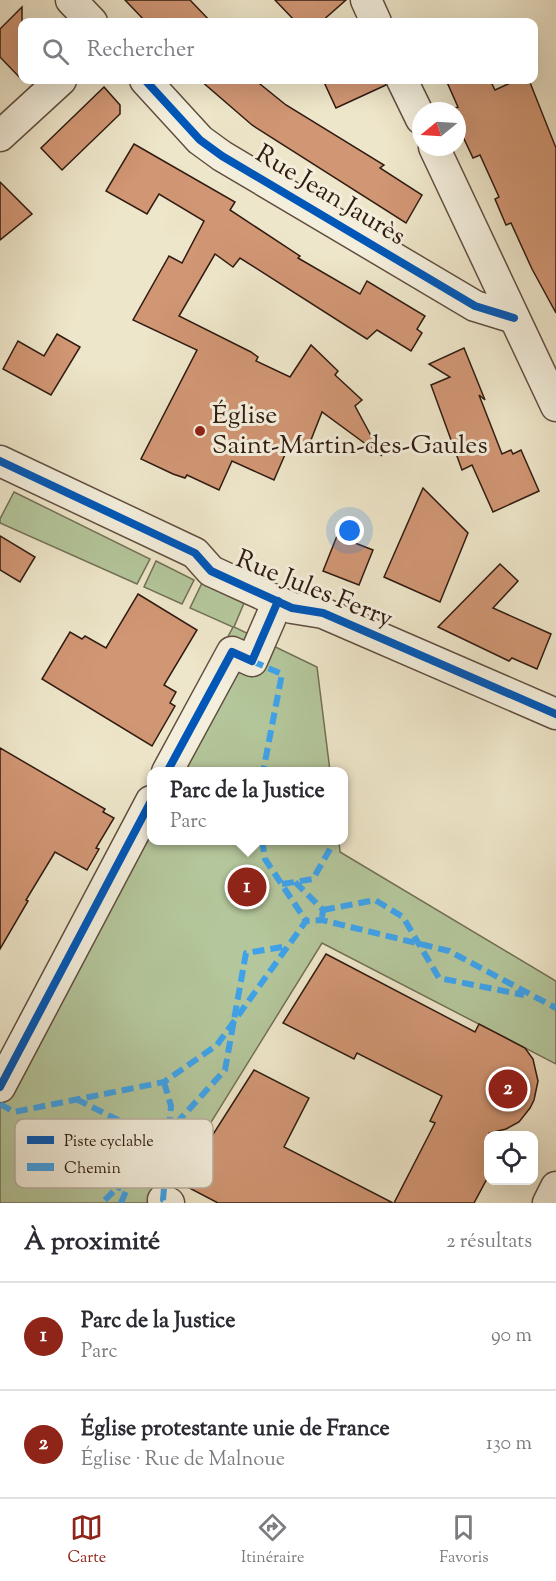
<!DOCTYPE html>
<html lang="fr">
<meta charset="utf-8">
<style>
:root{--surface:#fff;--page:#f7f7f7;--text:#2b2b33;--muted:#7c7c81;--line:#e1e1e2;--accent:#8f2418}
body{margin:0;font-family:"Sorts Mill Goudy",serif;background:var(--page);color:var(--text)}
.controls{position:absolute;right:18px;bottom:18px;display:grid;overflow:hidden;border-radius:12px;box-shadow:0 6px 24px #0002}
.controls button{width:54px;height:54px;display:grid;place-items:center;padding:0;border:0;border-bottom:2px solid var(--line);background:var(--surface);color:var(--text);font:30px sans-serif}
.compass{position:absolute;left:412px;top:102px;width:54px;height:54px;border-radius:50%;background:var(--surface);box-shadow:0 6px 24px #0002;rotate:252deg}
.you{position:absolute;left:350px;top:531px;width:21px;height:21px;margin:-15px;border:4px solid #fff;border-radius:50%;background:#1a73e8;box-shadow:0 0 0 9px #1a73e833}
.badge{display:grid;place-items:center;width:39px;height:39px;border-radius:50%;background:var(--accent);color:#fff;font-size:20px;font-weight:700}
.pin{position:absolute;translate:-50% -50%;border:3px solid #fff;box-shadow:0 2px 6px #0006}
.popup{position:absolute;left:147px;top:767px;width:201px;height:78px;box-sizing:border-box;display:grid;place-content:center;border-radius:12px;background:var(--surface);filter:drop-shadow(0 2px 4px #0005);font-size:20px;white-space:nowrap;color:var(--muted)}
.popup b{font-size:22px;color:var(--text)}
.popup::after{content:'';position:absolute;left:50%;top:100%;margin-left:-12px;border:12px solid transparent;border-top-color:var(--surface)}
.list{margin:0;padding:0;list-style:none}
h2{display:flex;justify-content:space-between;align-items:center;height:78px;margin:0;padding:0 24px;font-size:26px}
h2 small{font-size:20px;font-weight:400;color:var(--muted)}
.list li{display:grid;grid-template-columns:39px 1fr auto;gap:18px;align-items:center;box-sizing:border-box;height:108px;padding:0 24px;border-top:2px solid var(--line)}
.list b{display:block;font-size:22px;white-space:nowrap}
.list p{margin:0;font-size:20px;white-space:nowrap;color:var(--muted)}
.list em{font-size:20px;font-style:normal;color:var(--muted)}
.icon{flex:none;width:33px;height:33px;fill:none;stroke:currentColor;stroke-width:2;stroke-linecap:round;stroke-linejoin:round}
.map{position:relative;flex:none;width:556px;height:1203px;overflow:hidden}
.search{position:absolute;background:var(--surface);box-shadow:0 6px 24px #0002;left:18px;right:18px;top:18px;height:66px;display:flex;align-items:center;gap:15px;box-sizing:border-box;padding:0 21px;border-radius:12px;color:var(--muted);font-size:22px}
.sheet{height:294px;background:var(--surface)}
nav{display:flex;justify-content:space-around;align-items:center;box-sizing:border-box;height:84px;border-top:2px solid var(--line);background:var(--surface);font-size:16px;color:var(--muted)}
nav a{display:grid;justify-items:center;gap:3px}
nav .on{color:var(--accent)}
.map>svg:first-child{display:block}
.green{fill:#b4c69b;stroke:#727056;stroke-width:1.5}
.building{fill:#d19674;stroke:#301b11;stroke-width:1.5}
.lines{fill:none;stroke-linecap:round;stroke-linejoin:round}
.street-casing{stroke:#604e3f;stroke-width:33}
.street{stroke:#f4efdd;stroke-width:30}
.quiet{stroke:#3ea2ea;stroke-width:6;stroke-dasharray:12 6;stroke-linecap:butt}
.cycleway-casing{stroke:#f4efdd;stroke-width:11}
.cycleway{stroke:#0057b8;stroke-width:8}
.poi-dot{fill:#8f2418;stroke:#f4efdd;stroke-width:2}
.labels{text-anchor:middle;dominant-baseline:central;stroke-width:6;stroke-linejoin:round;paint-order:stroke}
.street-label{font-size:26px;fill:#301b11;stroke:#f4efdd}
.poi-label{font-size:26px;fill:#301b11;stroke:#f4efdd;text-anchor:start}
.key{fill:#f4efdd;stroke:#b9afa0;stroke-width:1.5}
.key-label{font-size:16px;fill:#301b11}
</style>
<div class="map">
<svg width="556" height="1203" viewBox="0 0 556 1203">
<rect width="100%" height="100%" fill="#eee6ca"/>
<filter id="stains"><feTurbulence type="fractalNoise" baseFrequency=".00333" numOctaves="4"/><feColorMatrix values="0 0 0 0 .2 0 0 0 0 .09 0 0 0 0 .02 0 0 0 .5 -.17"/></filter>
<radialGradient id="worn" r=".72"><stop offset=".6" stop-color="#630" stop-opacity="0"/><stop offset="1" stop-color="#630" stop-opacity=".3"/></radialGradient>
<g class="green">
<path d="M14,492l136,67 -13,25 -137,-61v-4z"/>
<path d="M156,561l38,19 -12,24 -38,-17z"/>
<path d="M202,583l42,20 -10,24 83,40 13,104 -174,1 77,-145 -43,-19z"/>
<path d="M151,781v59l188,1 1,11 216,129v83l-234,-121 -161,260h-161v-137z"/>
</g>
<g class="building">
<path d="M125,0h65l21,22h-65z"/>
<path d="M275,0h71l-25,22h-25z"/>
<path d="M22,7v73l-22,-23v-28z"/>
<path d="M200,80h55l31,25 98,60 -4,3 42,27 -16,28 -154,-98z"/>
<path d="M323,80h62l1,5 -50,23z"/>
<path d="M446,80h44l5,10 22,-10h12l27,68v165l-24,-44 -21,-46 -5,2 -11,-26 4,-2 -19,-42 -7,3 -16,-34v-13l-6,-1 7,-3z"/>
<path d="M104,87l16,18v9l-58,56 -21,-22z"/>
<path d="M134,144l101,58 -5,8 70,46 -2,2 62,36 7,-13 58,35 -8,13 5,4 -11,18 -34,-21 -10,9 -127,-81 -7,9 -18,-13 -36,62 72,36 7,5 -2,4 34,16 21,-32 27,26 -3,4 27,25 -7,6 27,50 -60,-44 -15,38 -17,-7 -16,37 -42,-19 -13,29 -32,-15 -2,3 -12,-4 -32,-15 56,-109 -64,-30 36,-64 13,7 22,-42 -45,-27 -12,20 -41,-23z"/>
<path d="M0,182l32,32 -32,26z"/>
<path d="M57,334l23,13 -29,48 -48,-26 15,-28 26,15z"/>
<path d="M464,348l21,52 -6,-5 23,59 9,-4 2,4 8,-4 18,41 -46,21 -21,-47 -10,5 -31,-85 19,-8 -21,-13z"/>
<path d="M423,488l45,45 -28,69 -56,-25z"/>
<path d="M0,536l35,21 -15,25 -20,-12z"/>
<path d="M337,536l36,14 -14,35 -36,-14z"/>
<path d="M500,564l18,17 -25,27 58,26 -14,35 -25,-11 -3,3 -71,-34z"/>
<path d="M138,594l59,36 -33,55 12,7 -6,11 5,3 -23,40 -110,-67 28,-47 12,7 3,-3 21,12z"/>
<path d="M0,748l105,61 -2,3 11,6 -18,30 3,1 -12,21 -32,-18 -29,48 2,1 -28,48z"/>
<path d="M326,954l149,78 4,-8 46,24 8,11 5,22 -4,19 -4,8 -11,14 -13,7 -17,4v42l-15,28h-80l41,-80 -5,-2 12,-25 -85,-43 -3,6 -71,-36z"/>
<path d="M254,1070l55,28 -25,49 109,56h-175l-44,-23 23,-37 8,4z"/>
</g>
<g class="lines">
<defs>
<g id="street">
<path d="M71,0l21,22"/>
<path d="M366,0l10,22"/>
<path d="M145,80l55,60 22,16 253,150 39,12"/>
<path d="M402,80l19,39"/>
<path d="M0,136l61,-56"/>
<path d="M434,147l122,259"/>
<path d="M0,461l195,92 16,18 81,37 31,5 233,101"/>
<path d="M167,772l65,-120 20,9 26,-60"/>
<path d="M0,1087l151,-286"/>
<path d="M163,1200l6,3"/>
<path d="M548,1203l8,-16"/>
</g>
</defs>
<use href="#street" class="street-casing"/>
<use href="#street" class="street"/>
<g class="quiet">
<path d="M252,661l30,13 -19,98"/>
<path d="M262,840l3,19 41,62"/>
<path d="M295,882l28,28 -1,7"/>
<path d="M282,884l31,-5 21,-37"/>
<path d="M323,910l52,-10 28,17 36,61 85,17"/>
<path d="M164,1082l7,24 -8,94 6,3"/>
<path d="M76,1099l50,25 -8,63 -16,16"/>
<path d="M0,1104l14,8 150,-30 53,-37 89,-124 16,-1 127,31 107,57"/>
<path d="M121,1203l5,-12 -8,-4 107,-117 21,-117 42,-7"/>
</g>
<defs>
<g id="cycleway">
<path d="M145,80l55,60 22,16 253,150 39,12"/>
<path d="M0,461l195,92 16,18 81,37 31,5 233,101"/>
<path d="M167,772l65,-120 20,9 26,-60"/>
<path d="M0,1087l151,-286"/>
</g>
</defs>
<use href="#cycleway" class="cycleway-casing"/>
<use href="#cycleway" class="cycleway"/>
</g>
<circle class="poi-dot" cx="200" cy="431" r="6"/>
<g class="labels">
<g class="street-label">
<text transform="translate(330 196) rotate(31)">Rue Jean Jaurès</text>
<text transform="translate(314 590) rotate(22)">Rue Jules Ferry</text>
</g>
<g class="poi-label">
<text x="212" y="416">Église<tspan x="212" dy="30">Saint-Martin-des-Gaules</tspan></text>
</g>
</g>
<rect x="15" y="1119" width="198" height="69" rx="9" class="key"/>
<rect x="27" y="1136" width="27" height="8" fill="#0057b8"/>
<rect x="27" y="1163" width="27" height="8" fill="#3ea2ea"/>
<g class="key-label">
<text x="64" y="1146">Piste cyclable</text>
<text x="64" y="1173">Chemin</text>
</g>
<rect width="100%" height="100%" filter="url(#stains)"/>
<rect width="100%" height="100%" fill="url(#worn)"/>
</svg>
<div class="controls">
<button><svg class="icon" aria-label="locate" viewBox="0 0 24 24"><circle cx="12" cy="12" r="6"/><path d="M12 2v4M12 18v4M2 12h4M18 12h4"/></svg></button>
</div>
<svg class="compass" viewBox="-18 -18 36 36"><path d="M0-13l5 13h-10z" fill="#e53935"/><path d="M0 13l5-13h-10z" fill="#7c7c81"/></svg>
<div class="you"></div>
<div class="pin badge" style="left:247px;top:887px">1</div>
<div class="popup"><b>Parc de la Justice</b>Parc</div>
<div class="pin badge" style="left:508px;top:1089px">2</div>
<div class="search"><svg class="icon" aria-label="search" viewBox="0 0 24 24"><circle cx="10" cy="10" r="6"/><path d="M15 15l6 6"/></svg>Rechercher</div>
</div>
<section class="sheet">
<h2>À proximité<small>2 résultats</small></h2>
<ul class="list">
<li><span class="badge">1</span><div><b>Parc de la Justice</b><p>Parc</p></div><em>90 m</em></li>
<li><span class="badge">2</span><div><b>Église protestante unie de France</b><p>Église · Rue de Malnoue</p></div><em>130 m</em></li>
</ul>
</section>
<nav>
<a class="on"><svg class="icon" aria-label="map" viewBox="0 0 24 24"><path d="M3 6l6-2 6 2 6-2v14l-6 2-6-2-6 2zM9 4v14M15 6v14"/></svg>Carte</a>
<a><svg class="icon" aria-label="directions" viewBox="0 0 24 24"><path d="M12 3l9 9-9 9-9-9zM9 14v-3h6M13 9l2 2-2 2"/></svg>Itinéraire</a>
<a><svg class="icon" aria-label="saved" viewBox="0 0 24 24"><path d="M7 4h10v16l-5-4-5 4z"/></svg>Favoris</a>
</nav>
